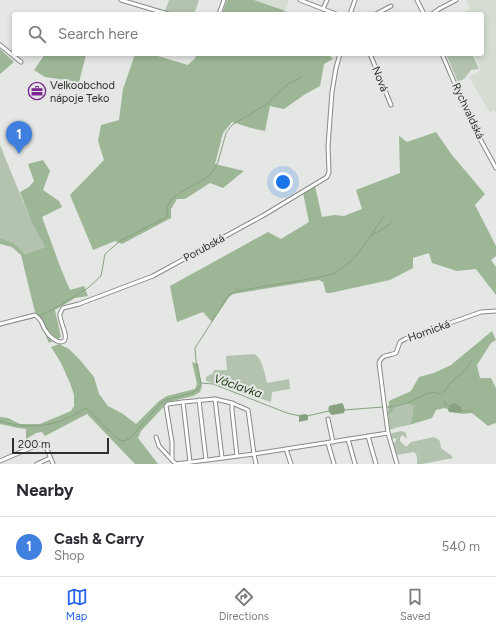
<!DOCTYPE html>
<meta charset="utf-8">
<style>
:root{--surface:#fff;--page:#f2f2f3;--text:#2b2b33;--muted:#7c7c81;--line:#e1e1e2;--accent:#2563eb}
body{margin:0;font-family:Figtree,sans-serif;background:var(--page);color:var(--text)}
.scale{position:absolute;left:12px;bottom:10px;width:97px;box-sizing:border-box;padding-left:4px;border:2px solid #2d2e2d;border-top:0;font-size:11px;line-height:14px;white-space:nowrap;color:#2d2e2d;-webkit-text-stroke:3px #e4e7e4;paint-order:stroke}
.you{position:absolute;left:283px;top:182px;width:14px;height:14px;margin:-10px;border:3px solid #fff;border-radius:50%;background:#1a73e8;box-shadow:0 0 0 6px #1a73e833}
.badge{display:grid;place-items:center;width:26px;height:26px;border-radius:50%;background:var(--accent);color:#fff;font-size:13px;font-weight:700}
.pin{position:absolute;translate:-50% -33px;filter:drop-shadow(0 1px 2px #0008)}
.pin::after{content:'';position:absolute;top:21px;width:14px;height:12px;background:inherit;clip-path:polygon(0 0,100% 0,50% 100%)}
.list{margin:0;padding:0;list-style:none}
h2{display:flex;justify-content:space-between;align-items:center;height:52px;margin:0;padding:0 16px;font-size:17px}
h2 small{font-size:13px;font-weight:400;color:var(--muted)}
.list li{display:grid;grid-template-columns:26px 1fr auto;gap:12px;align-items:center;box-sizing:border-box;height:60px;padding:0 16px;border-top:1px solid var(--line)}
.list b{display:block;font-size:15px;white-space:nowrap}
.list p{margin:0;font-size:13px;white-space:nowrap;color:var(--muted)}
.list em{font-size:13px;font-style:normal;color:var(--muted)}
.icon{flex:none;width:22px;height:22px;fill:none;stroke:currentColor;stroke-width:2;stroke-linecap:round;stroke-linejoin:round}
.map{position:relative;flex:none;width:496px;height:464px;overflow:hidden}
.search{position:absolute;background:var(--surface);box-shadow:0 2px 6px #0003;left:12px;right:12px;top:12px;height:44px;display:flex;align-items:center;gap:10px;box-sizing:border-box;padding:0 14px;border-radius:4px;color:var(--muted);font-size:15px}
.sheet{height:112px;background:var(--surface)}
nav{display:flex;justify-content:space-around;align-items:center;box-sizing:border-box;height:56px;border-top:1px solid var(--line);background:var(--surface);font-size:11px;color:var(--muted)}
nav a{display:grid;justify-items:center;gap:2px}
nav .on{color:var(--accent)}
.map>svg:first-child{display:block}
.built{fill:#d5ddd3}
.green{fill:#b3c3af}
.forest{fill:#9db696}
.water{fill:#88a181}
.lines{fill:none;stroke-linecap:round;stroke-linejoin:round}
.stream{stroke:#88a181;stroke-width:1}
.minor-casing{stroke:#878a86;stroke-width:5}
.minor{stroke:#fff;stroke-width:3}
.labels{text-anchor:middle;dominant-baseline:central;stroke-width:4;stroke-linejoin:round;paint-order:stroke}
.street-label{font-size:11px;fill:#2d2e2d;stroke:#e4e7e4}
.poi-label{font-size:11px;fill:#2d2e2d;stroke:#e4e7e4;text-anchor:start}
.water-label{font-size:12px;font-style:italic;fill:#16380a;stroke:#e4e7e4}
</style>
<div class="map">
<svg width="496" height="464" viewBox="0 0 496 464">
<rect width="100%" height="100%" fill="#e4e7e4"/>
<g class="built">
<path d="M254,0h35l-4,10z"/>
<path d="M466,0h30v113l-2,-3 -4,3 -21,-36 12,-7 -7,-16h8v-40h-21l9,-5z"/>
</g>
<g class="green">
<path d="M169,0h30l-5,14h-21l-8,-3z"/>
<path d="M446,54h26l7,15 -8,1 -7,9 -6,3z"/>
<path d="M0,145l31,76 14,26 -20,7 -11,-11 -14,-5z"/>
<path d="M254,354c8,3 11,20 13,29l22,-4 1,10 -18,3 -1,10 -65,-21v-4l7,-4 1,-3h13l-1,-14z"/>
<path d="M407,404l7,2c-2,7 -1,14 -5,19l-10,2 -9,3 -2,-16 6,-7 3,-2z"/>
<path d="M402,431l4,2 1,6 -5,-4 -2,3v3l5,5h2l4,-4 23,-5 6,4 1,7 11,8 1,2 -31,6h-5c0,-4 1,-9 -3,-12l-17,3 -4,-12 3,-2v-2l-1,-1 -3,1 -1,-5 1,-1z"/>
</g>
<g class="forest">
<path d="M227,0h27l29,10 6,4h-67z"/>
<path d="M0,49l14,13 -14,12z"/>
<path d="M43,54h44l-1,1 -7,27 -34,-5 -11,-7 9,-13z"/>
<path d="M135,54h16l37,11 7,-7 2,-4h131l5,5 -9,5 -4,22 -16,9 -20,14 -14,-3 -5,25 -14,-3 -19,-6 -9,11 -8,31 29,7 -21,17 -13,-5 -25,16h-8l-6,10v9l-49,26 -7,-3 -22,9 -23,-55 34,-35 -6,-19 3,-16 18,-5 4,-31z"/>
<path d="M436,132l16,23 33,39 -10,11 21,41v10l-5,4 5,7v28l-20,-26 -19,2 -25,-8 -3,-10 -16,5v10l-23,12 -60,13h-4l-3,-11 -4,-2 -86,14 -4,3 -17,25 -9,-10 -26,10 -7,-36 98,-54 13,7 28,-17 -6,-29 12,-7 7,31 12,-2 10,1 18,-7 -6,-19 44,-17 -1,-37 8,6z"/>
<path d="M43,160l7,11 -7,19 16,11 3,6 -20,10 19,52 9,21 14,-4 4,10 -13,2 -20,12 6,27 -12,6 -14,-31 -14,-57 -9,-8 -12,-3v-6l14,5 11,11 20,-7 -14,-26 -11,-29 9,-5 5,-6 -6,-17z"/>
<path d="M492,331l4,9 -5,3 -14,22 3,13h11l5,10v36l-1,-1 -7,3 -16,-13c-11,2 -17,0 -27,-5l-9,2 -4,8 -23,7c4,-5 3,-12 5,-19l-7,-2 -10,1 -3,2 -2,5 -4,2 1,-13 22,-10 8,-14 15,-4 17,-8z"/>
<path d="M59,344l10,5 11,11 14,17 5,17 9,12 15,8 13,10 23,-23 8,-5 28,-7 2,-5 -5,-22 6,2 4,22 -2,6 -7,4 -25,6 -27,29 -3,7 20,26h-23l-48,-50 -42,22 -3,-4 -6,1 -10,6v-10l-8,-1 -18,-4v-7l8,1 12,6h20l31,-13 3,-5v-11l-4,-12 -9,-20 -10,-16z"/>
</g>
<g class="water">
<path d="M342,403l1,1 2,6 -1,3 -12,2c-4,-3 -4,-5 -3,-9z"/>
<path d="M454,403l7,4 1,4 -3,2 -10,-1 -1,-2 3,-6z"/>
<path d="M306,414l2,2v4l-9,2v-7z"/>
</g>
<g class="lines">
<g class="stream">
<path d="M371,235l13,-19"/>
<path d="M39,316l20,-10 29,-18 13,-12 4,-22 15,-13 47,-24v-11l6,-8 10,-7 20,-11 9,-7 6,-11 8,-29 6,-8 35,-21 21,-20 14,-7"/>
<path d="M0,326l36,-9"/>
<path d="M201,383l-5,-22 -1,-13 34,-53 8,-4 78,-13 14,-3 6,-2 15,-11 8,-8 12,-18 4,-2 18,-11"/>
<path d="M444,393c3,-9 11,-14 18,-20 4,-3 7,-8 10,-13"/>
<path d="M444,400l2,5 5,2"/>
<path d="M386,407c9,0 20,-3 28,-7 10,-5 16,-10 27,-6"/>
<path d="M344,410l39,-3"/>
<path d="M461,411h12"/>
<path d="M307,416l22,-5"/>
<path d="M0,421c6,1 12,4 18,4 25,4 48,-4 68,-17 7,6 29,31 36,33 5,0 7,-3 11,-6l28,-32c12,-9 37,-5 40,-20l12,1 74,29 13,3"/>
</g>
<defs>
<g id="minor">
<path d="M121,0l47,14"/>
<path d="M300,0l36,14"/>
<path d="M417,0l7,14"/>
<path d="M323,9l4,-9"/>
<path d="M219,14l5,-14"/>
<path d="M350,14l5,-14"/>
<path d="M376,14l15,-8"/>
<path d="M432,14l7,-5 17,-9"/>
<path d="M0,45l21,17"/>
<path d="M370,54l21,51"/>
<path d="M442,54l31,72 23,42"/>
<path d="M0,324l35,-9c2,2 4,3 5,5 3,3 3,8 6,11 2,4 12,14 18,10 5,-5 -5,-20 -4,-27 1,-2 2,-5 3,-6l16,-4 74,-28 111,-61 63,-38 2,-5 -1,-26 4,-54 4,-24 4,-14"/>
<path d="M215,399l7,59"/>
<path d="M199,400l7,60"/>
<path d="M183,402l-15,2 -2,2 6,36v18l4,4 78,-10 134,-21"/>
<path d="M232,403v7l5,46"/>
<path d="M328,419l5,23"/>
<path d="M368,436l8,28"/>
<path d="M156,437l3,9 13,14"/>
<path d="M348,439l7,25"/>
<path d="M328,443l6,21"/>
<path d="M286,449l5,15"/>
<path d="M0,461l42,-18 3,1 8,20"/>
<path d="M190,462l-7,-60 32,-3 17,4 16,7 6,44 2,10"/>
<path d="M37,464l13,-6"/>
<path d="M397,464l-9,-31 -9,-70c3,-9 9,-7 17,-10l4,-11 5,-3 76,-27 15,-1"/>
</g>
</defs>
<use href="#minor" class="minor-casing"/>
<use href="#minor" class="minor"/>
</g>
<defs>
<symbol id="office-ring" viewBox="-11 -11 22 22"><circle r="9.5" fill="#e4e7e4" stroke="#7e2694" stroke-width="1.5"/><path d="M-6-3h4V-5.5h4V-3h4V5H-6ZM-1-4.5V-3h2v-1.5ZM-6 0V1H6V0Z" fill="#7e2694"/></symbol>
</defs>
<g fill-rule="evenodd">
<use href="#office-ring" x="27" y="81" width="20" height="20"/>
</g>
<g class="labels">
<g class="street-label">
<text transform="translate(380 79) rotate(68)">Nová</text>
<text transform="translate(468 111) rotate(65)">Rychvaldská</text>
<text transform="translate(204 248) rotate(-29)">Porubská</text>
<text transform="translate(429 331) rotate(-20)">Hornická</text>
</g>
<g class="poi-label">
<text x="50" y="85">Velkoobchod<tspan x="50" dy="13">nápoje Teko</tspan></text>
</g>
<g class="water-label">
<text transform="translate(238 386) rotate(19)">Václavka</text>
</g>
</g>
</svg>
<div class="scale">200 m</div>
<div class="you"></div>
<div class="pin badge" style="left:19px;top:154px;background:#3f7fe0">1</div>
<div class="search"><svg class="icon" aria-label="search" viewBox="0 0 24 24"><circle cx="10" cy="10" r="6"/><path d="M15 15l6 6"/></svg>Search here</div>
</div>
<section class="sheet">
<h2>Nearby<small></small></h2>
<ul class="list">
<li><span class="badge" style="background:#3f7fe0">1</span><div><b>Cash &amp; Carry</b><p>Shop</p></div><em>540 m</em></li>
</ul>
</section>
<nav>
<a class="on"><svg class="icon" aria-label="map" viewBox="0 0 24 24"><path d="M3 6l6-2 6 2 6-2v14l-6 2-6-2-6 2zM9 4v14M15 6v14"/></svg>Map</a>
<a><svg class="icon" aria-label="directions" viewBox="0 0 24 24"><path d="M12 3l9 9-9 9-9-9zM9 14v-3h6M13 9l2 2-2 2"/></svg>Directions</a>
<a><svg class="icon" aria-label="saved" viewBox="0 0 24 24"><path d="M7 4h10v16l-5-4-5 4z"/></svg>Saved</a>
</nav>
